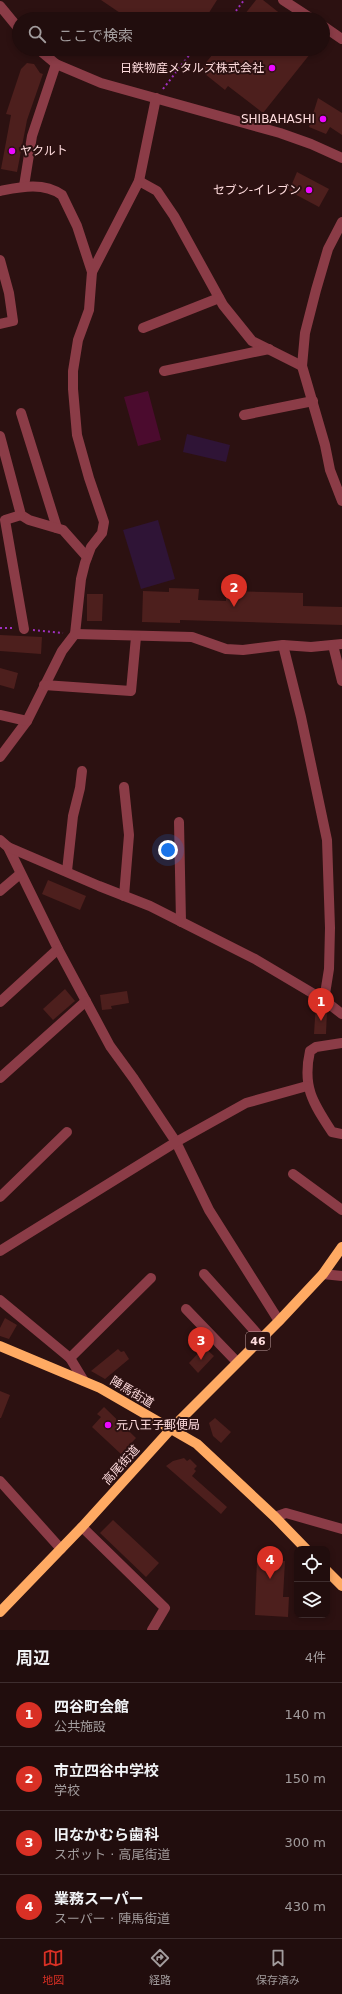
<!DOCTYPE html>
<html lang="ja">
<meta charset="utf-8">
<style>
:root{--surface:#210d0d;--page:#2d1b1b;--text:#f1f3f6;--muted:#a29c9d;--line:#3e2d2e;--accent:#d93025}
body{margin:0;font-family:"DejaVu Sans","Noto Sans JP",sans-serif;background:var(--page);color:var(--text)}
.controls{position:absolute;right:12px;bottom:12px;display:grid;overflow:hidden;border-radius:8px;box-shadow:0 2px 6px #0003}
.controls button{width:36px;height:36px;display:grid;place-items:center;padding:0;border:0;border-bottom:1px solid var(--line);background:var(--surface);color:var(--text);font:20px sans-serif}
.you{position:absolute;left:168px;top:850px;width:14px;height:14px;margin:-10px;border:3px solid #fff;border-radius:50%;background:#1a73e8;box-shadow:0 0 0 6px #1a73e833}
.badge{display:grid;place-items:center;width:26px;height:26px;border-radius:50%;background:var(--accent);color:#fff;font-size:13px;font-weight:700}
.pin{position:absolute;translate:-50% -33px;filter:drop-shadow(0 1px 2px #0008)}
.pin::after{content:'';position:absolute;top:21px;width:14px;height:12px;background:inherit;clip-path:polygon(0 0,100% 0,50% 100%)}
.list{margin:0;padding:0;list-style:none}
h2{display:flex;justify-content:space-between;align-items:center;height:52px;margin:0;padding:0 16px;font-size:17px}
h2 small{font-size:13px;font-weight:400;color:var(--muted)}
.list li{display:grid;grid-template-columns:26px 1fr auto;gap:12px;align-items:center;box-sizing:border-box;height:64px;padding:0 16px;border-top:1px solid var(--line)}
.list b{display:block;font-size:15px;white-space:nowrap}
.list p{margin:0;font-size:13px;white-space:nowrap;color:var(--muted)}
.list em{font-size:13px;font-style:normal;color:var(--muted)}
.icon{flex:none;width:22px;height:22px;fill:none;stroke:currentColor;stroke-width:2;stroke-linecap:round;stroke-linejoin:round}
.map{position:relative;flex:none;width:342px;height:1630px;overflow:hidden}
.search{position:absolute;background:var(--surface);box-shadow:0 2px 6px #0003;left:12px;right:12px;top:12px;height:44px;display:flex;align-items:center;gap:10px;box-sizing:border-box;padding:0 14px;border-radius:22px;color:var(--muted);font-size:15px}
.sheet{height:308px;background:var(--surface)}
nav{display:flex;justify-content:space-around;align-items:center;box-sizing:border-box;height:56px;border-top:1px solid var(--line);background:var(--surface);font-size:11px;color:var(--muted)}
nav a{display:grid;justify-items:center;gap:2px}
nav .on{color:var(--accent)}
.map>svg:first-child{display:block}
.green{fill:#2f1436}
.water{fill:#4b0b2e}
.building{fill:#4d1f1d}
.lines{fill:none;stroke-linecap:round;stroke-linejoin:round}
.path{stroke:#9e30bf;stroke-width:2;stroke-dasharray:2 3;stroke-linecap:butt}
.minor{stroke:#8b3c47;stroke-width:10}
.major{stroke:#ffaa63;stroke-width:10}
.poi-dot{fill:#ed08ff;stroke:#2c1111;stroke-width:1.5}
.labels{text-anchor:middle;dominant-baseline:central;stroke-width:4;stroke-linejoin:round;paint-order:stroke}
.shield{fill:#2c1111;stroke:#c09fa0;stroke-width:1}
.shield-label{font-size:11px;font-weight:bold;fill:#ffdcde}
.poi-label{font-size:12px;fill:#ffdcde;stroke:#2c1111;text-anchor:end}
.street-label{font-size:12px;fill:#ffdcde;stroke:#2c1111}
</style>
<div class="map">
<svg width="342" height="1630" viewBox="0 0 342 1630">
<rect width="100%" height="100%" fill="#2c1111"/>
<g class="green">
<path d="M187,434l43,11 -4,17 -43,-10z"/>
<path d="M158,520l17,59 -34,10 -18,-59z"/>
</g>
<path class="water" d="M148,391l13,49 -23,6 -14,-49z"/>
<g class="building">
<path d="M101,0h116l-12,19h-76z"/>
<path d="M256,0h7l24,19h-46z"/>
<path d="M217,49h97l-51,64 -35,-27 -3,4 -25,-20z"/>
<path d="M27,63l7,1 6,9 3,1 -16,46 -10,52 -16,-3 10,-54 -5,-1 15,-45z"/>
<path d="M318,98l24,15v22l-12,-8 -4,7 -17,-7z"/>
<path d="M297,172l32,17 -10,18 -30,-16z"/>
<path d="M169,588l30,1 -1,11 28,1v-10l77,2v13l39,1v18l-162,-5v3l-38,-1 1,-31 26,1z"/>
<path d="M87,594h16l-1,27h-15z"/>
<path d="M0,635l42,2 -1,17 -41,-3z"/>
<path d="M0,668l18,5 -4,16 -14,-4z"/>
<path d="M48,880l38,16 -6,14 -38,-16z"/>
<path d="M65,989l10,12 -22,19 -10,-11z"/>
<path d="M127,991l2,12 -18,3 1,3 -10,1 -2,-15z"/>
<path d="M316,1003l11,8 -1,23h-12z"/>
<path d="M5,1318l12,7 -8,14 -9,-3v-8z"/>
<path d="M204,1347l10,9 -16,17 -9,-10z"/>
<path d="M118,1349l3,3 3,-1 5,8 -24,20 -14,-8z"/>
<path d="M0,1391l10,4 -9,23h-1z"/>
<path d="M104,1407l32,31 -15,16 -29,-27 9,-10 -4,-3z"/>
<path d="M215,1418l16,14 -10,11 -8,-7 -4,-13z"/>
<path d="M184,1458l3,3 3,-2 7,7 -3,3 2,2 -4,5 35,31 -6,7 -55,-48 7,-5z"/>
<path d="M113,1520l46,43 -13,14 -46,-44z"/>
<path d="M257,1559l28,2 -2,36h6l-1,20 -33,-2z"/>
</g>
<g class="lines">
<g class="path">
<path d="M230,19l14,-19"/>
<path d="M163,89l31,-40"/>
<path d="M0,628h13"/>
<path d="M33,630l30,3"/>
</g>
<g class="minor">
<path d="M283,0l29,19"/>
<path d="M0,6l19,23"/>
<path d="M323,26l19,13"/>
<path d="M38,49l18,15 45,19 179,50 31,11 31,14"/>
<path d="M139,181l18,10 17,25 49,89 29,36 50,25"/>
<path d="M24,186l8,-50 24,-72"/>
<path d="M0,191c21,-4 43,-9 62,4l15,31 15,46 -3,38 -11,30 -5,31v18l4,46 12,43 15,44 -2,11 -11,14 -6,16 -4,16 -6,55 -13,17 -35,70 -27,36"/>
<path d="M342,222l-14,27 -12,41 -11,43 -3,33 23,79 5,25 12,31"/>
<path d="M0,260l9,33 4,28 -13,3"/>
<path d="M92,272l47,-91 17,-83"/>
<path d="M143,328l76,-30"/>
<path d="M164,371l105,-22"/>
<path d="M21,413l36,115"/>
<path d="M244,415l69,-14"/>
<path d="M0,436l21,79 8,5 34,10 24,27"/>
<path d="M21,515l-16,5 19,109"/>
<path d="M75,634l117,3 34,12 17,1 40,-5 28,2 31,-3"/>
<path d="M283,645l18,72 26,123 3,88 -1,41 -5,31"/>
<path d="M333,645l9,36"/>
<path d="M44,685l87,6 5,-54"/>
<path d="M0,715l27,6"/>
<path d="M124,787l5,48 -5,61"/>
<path d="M179,822l2,100"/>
<path d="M0,840l8,7 50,102 52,97 24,33 42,63 33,68 70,111"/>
<path d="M8,847l91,39 51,20 105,53 69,41 18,14"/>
<path d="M67,871l6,-55 7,-28 2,-17"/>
<path d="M0,891l20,-17"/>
<path d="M0,1002l58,-53"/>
<path d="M342,1043l-26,4 -6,4c-8,36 3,52 22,81l10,2"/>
<path d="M0,1078l86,-77"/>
<path d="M293,1174l49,36"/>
<path d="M0,1197l67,-65"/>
<path d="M0,1251l176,-109 70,-39 61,-17"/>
<path d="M204,1274l57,64"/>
<path d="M323,1274l19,2"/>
<path d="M0,1300l70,58 14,23"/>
<path d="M186,1309l51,53"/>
<path d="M70,1358l81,-80"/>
<path d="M0,1481l61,68"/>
<path d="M275,1517l11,-4 56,16"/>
<path d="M82,1527l83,81 -13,22"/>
</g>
<g class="major">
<path d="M0,1346l100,42 97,56 78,73 31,32"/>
<path d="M327,1571l15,15"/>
<path d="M0,1612l82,-85 88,-97 109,-109 44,-47 19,-27"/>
</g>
</g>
<g class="poi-dot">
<circle cx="272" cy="68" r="4"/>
<circle cx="323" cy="119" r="4"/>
<circle cx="12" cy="151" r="4"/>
<circle cx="309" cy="190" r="4"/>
<circle cx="108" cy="1425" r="4"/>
</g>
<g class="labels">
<rect class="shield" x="246" y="1332" width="24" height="18" rx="3"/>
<g class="shield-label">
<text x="258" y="1341">46</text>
</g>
<g class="poi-label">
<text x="264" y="68">日鉄物産メタルズ株式会社</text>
<text x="315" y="119">SHIBAHASHI</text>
<text x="20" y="151" text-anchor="start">ヤクルト</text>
<text x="301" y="190">セブン-イレブン</text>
<text x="116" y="1425" text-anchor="start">元八王子郵便局</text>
</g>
<g class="street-label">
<text transform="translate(132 1392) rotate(31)">陣馬街道</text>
<text transform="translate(121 1465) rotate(-48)">高尾街道</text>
</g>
</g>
</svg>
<div class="controls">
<button><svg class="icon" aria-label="locate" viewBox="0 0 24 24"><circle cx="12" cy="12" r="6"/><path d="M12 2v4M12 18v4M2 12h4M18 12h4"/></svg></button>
<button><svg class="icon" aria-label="layers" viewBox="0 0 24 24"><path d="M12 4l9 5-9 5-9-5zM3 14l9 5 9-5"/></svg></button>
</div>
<div class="you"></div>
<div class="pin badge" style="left:321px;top:1021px">1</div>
<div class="pin badge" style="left:234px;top:607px">2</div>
<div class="pin badge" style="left:201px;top:1360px">3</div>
<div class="pin badge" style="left:270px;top:1579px">4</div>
<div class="search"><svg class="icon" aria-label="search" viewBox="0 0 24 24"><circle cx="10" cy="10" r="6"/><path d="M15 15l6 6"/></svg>ここで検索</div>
</div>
<section class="sheet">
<h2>周辺<small>4件</small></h2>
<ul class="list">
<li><span class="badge">1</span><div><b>四谷町会館</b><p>公共施設</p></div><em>140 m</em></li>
<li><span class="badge">2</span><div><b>市立四谷中学校</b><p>学校</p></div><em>150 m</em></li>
<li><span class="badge">3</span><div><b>旧なかむら歯科</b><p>スポット · 高尾街道</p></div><em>300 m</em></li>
<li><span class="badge">4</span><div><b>業務スーパー</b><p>スーパー · 陣馬街道</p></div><em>430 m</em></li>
</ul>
</section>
<nav>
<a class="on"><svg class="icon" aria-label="map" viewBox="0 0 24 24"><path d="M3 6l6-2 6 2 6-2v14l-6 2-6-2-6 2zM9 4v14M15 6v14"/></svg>地図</a>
<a><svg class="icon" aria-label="directions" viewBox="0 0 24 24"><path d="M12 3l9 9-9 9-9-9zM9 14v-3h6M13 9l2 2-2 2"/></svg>経路</a>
<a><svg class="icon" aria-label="saved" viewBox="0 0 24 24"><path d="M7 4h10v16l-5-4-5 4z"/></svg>保存済み</a>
</nav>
